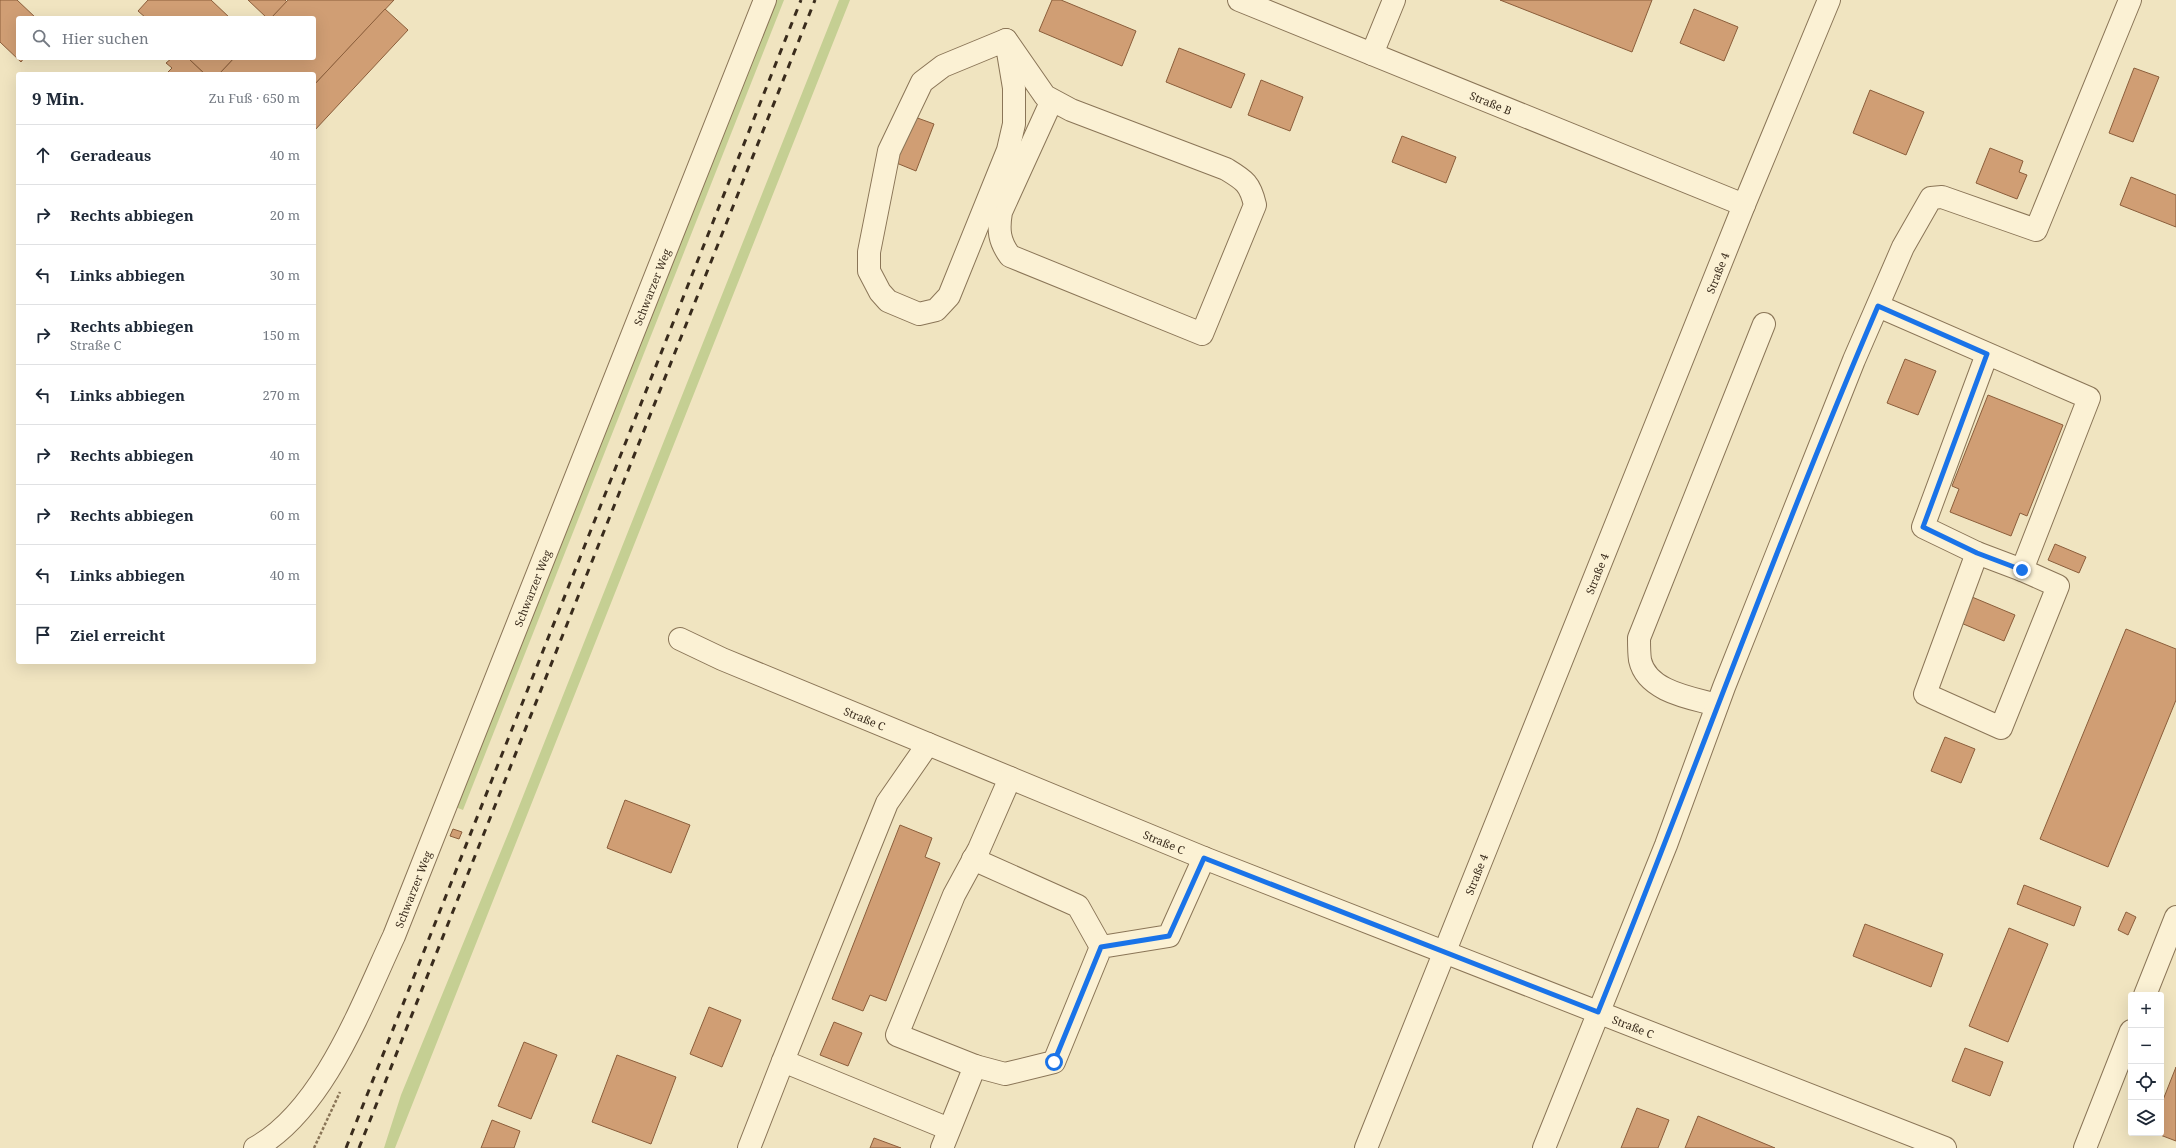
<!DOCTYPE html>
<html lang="de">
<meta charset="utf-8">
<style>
:root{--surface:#fff;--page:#f6f6f7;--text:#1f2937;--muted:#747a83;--line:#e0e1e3}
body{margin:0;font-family:"Noto Serif",serif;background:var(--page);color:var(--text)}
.controls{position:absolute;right:12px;bottom:12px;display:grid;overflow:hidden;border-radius:4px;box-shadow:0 4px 16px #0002}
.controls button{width:36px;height:36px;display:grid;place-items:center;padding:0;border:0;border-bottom:1px solid var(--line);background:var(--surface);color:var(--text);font:20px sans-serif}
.stop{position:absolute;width:12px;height:12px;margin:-9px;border:3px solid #1a73e8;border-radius:50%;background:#fff}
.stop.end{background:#1a73e8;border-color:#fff;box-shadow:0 1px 4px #0008}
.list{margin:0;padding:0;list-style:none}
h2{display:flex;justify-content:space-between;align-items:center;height:52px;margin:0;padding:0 16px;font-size:17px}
h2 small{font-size:13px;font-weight:400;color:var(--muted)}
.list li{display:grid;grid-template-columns:26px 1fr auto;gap:12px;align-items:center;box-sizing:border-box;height:60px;padding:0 16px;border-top:1px solid var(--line)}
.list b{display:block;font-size:15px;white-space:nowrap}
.list p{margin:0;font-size:13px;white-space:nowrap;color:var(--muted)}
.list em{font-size:13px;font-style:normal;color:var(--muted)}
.icon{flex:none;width:22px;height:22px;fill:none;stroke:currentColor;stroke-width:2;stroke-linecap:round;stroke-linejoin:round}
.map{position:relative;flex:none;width:2176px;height:1148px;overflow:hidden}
.search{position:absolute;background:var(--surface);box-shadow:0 4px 16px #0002;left:16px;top:16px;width:300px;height:44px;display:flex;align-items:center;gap:10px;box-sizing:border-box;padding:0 14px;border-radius:4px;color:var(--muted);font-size:15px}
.panel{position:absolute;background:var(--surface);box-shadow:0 4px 16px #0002;left:16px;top:72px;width:300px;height:592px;border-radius:4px}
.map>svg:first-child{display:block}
.green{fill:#c5cf93}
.building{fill:#d09e74;stroke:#8b5e3b}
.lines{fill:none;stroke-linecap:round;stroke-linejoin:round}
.minor-casing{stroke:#8a7557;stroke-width:24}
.path{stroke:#8a7557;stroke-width:2.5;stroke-dasharray:3 2;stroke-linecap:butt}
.minor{stroke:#fbf1d4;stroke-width:22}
.rail{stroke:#392b1c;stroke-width:3;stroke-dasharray:7 7;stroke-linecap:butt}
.route{stroke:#1a73e8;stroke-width:5}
.labels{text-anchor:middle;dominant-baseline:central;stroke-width:3.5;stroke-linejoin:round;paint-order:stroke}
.street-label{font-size:11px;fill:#392b1c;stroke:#f7eed0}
</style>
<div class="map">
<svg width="2176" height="1148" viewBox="0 0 2176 1148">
<rect width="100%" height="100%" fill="#f0e4c0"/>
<g class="green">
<path d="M774,0h10l-321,810 -10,-4z"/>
<path d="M839,0h11l-455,1148h-11l17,-53 109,-266z"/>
</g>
<g class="building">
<path d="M0,0h17l19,18h-18v40h6l-3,4 -21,-20z"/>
<path d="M148,0h63l19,18h-84l-8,-7z"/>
<path d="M248,0h37l2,2 -16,16h-4z"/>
<path d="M288,0h106l-80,85v-11h-95l15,-16h80v-40h-43z"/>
<path d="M1052,0h9l75,31 -14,35 -83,-35z"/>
<path d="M1500,0h152l-20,52z"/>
<path d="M385,9l23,21 -94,101v-46z"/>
<path d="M1694,9l44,18 -14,34 -44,-18z"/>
<path d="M1179,48l66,26 -14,34 -65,-26z"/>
<path d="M172,58h16l17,16h-39l6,-6 -6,-5z"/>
<path d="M188,58h46l-15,16h-14z"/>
<path d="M2134,68l25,9 -26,65 -24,-9z"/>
<path d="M1261,80l42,17 -13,34 -42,-16z"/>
<path d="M1870,90l54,22 -18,43 -53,-22z"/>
<path d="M912,116l22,8 -18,47 -22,-9z"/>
<path d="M1402,136l54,21 -10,26 -54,-21z"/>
<path d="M1990,148l33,13 -4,11 8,3 -10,24 -41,-16z"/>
<path d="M2131,177l45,18v32l-56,-22z"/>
<path d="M1905,359l31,12 -18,44 -31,-12z"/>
<path d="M1988,395l75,30 -36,91 -7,-3 -9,23 -61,-24 9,-23 -7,-3z"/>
<path d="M2055,544l31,13 -7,16 -31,-13z"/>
<path d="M1972,597l43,18 -11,26 -43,-18z"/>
<path d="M2126,629l50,20v51l-68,167 -68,-28z"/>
<path d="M1945,737l30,12 -14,34 -30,-12z"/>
<path d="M625,800l65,25 -19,48 -64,-25z"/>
<path d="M900,825l32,13 -7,19 15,6 -54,138 -16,-6 -7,16 -31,-12z"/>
<path d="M453,829l9,3 -3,7 -9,-3z"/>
<path d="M2024,885l57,22 -7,19 -57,-22z"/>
<path d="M2126,912l10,5 -8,18 -10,-5z"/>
<path d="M1865,924l78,30 -12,33 -78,-31z"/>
<path d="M2009,928l39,16 -40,98 -39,-16z"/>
<path d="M709,1007l32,13 -19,47 -32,-13z"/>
<path d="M834,1022l28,11 -14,33 -28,-11z"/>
<path d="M524,1042l33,13 -26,64 -33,-13z"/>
<path d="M1965,1048l38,14 -13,34 -38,-15z"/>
<path d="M617,1055l59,22 -25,67 -59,-22z"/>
<path d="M2176,1067v74l-21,-8h6v-28z"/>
<path d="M1637,1108l32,12 -11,28h-37z"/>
<path d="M1698,1116l77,32h-90z"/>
<path d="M492,1120l28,11 -6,17h-33z"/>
<path d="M874,1138l27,10h-31z"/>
</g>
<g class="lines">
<defs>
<g id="minor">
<path id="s1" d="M1239,0l505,205"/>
<path d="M1006,40l39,56 26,14 155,59c18,11 24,14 29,36l-53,129 -192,-78c-11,-15 -12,-26 -9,-44l51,-112"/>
<path d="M1006,40l8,48v36l-6,26 -59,146 -13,14 -17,4 -31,-13 -8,-9 -11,-21v-19l20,-101 33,-69 21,-16z"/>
<path d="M1372,54l22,-54"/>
<path d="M1878,306l211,92 -67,172 -45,-17 -54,-26 64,-173"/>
<path d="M1977,553l-52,141 76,34 57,-142 -36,-16"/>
<path id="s2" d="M680,639l42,20 482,199 741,290"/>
<path d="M1717,705c-25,-7 -70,-13 -77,-45 -1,-7 -1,-15 -1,-22l125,-314"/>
<path d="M928,744l-41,59 -104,258 166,68"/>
<path d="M973,859l105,47 23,41"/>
<path d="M2145,995l31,-78"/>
<path d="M975,1066l-78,-31 57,-140 25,-46 31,-71"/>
<path id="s3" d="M255,1148c69,-38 107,-144 139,-212l371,-936"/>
<path d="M749,1148l34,-87"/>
<path d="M942,1148l33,-82 30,8 49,-12 47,-115 68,-11 35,-78"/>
<path id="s4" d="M1366,1148l378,-943 85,-205"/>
<path d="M1544,1148l122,-303 58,-158 130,-327 49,-113 28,-49 11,-1 94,33 94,-230"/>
<path d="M2085,1148l46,-117"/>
</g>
</defs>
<use href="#minor" class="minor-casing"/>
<path class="path" d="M314,1148l26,-56"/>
<use href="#minor" class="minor"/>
<g class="rail">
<path d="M346,1148l455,-1148"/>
<path d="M359,1148l456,-1148"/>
</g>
</g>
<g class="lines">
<path class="route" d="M1054,1062l47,-115 68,-11 35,-78 394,154c95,-235 180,-473 280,-706l109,48 -64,173 54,26 45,17"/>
</g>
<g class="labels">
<g class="street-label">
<text stroke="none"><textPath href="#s1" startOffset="272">Straße B</textPath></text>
<text stroke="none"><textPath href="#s4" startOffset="943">Straße 4</textPath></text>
<text stroke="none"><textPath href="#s3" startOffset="956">Schwarzer Weg</textPath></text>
<text stroke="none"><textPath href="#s4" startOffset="619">Straße 4</textPath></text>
<text stroke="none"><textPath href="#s3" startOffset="632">Schwarzer Weg</textPath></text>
<text stroke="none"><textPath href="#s2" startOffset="201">Straße C</textPath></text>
<text stroke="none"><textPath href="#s2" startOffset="525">Straße C</textPath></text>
<text stroke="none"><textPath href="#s4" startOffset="295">Straße 4</textPath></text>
<text stroke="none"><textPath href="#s3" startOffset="308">Schwarzer Weg</textPath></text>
<text stroke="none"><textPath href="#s2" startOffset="1029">Straße C</textPath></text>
</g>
</g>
</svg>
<div class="controls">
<button>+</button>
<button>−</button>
<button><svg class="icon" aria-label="locate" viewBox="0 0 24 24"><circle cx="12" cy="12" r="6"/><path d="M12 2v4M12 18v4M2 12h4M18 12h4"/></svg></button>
<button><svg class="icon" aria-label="layers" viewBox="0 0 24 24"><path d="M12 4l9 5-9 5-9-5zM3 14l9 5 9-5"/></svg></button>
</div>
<div class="stop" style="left:1054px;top:1062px"></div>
<div class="stop end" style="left:2022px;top:570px"></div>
<div class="search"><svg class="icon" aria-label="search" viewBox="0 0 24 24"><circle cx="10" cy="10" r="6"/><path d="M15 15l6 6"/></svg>Hier suchen</div>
<section class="panel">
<h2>9 Min.<small>Zu Fuß · 650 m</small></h2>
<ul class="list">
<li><svg class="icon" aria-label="ahead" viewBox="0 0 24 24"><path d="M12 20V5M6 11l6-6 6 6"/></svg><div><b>Geradeaus</b></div><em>40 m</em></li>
<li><svg class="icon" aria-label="right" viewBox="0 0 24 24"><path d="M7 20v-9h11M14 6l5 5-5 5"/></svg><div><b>Rechts abbiegen</b></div><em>20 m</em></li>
<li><svg class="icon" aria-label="left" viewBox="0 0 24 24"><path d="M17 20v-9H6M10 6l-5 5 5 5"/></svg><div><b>Links abbiegen</b></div><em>30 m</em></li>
<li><svg class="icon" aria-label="right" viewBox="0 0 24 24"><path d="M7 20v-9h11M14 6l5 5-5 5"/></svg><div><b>Rechts abbiegen</b><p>Straße C</p></div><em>150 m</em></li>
<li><svg class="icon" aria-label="left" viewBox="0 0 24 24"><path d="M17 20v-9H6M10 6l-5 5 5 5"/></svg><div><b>Links abbiegen</b></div><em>270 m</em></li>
<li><svg class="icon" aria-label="right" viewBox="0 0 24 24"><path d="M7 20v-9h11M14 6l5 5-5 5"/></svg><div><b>Rechts abbiegen</b></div><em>40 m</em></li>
<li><svg class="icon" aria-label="right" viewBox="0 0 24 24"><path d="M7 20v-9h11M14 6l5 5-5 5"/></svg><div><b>Rechts abbiegen</b></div><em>60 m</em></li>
<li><svg class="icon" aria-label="left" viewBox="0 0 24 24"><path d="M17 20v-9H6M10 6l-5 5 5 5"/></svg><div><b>Links abbiegen</b></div><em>40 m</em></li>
<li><svg class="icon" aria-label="arrive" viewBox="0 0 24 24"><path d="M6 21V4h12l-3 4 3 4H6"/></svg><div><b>Ziel erreicht</b></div></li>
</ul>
</section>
</div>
